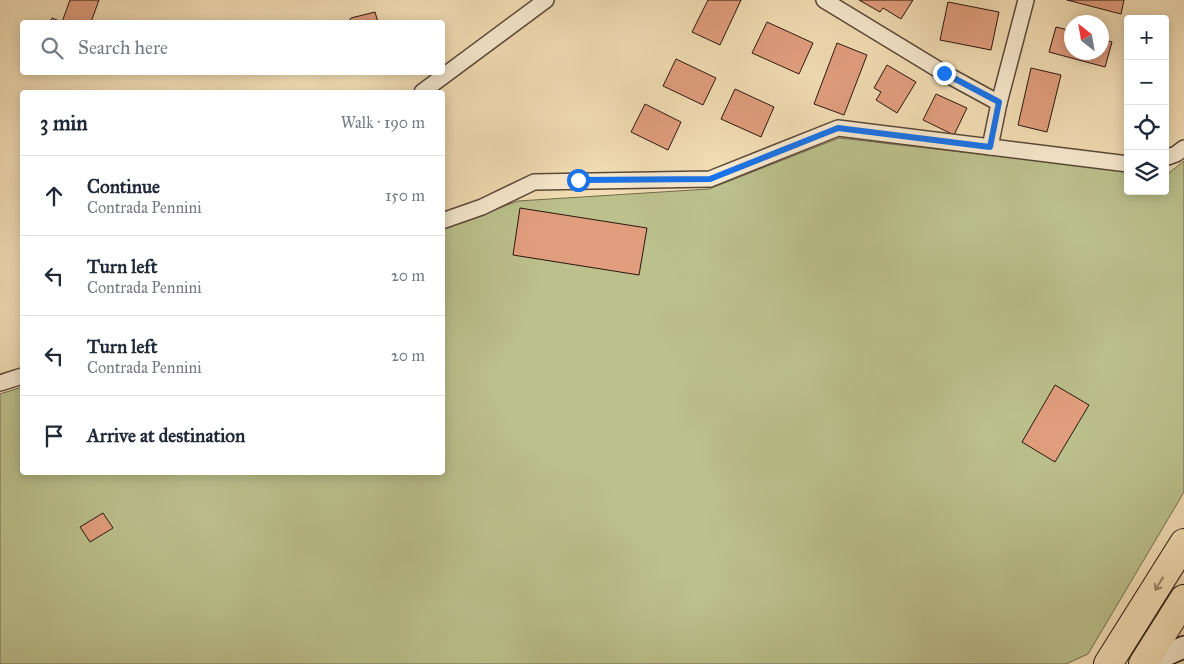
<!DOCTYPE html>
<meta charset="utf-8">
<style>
:root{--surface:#fff;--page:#f6f6f7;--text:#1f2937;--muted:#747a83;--line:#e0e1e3}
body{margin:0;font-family:"IM FELL Great Primer",serif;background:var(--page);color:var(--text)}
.controls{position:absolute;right:15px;top:15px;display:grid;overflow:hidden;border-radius:5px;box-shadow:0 2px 12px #0003}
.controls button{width:45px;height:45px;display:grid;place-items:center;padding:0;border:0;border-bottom:1px solid var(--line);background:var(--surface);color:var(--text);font:25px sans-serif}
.compass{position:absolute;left:1064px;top:15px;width:45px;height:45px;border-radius:50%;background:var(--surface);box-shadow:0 2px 12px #0003;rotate:329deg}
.stop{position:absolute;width:15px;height:15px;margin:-11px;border:4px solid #1a73e8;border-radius:50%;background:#fff}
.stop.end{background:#1a73e8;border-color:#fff;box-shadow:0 1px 5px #0008}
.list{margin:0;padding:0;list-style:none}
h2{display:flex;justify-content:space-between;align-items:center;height:65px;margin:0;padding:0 20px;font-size:21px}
h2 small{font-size:16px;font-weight:400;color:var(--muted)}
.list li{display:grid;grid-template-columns:32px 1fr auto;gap:15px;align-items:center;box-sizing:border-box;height:80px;padding:0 20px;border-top:1px solid var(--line)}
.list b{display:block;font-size:19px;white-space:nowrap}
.list p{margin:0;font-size:16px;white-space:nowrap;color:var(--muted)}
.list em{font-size:16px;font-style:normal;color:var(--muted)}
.icon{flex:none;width:28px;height:28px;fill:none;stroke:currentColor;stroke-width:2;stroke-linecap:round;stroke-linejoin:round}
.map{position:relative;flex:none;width:1184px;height:664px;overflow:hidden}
.search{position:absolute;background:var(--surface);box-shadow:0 2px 12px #0003;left:20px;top:20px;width:425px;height:55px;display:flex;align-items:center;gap:12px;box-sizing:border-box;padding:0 18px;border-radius:5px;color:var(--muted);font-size:19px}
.panel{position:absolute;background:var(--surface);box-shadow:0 2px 12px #0003;left:20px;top:90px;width:425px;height:385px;border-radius:5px}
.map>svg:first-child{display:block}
.green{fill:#bbc08c;stroke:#726c4e}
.building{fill:#e19e7e;stroke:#28170f}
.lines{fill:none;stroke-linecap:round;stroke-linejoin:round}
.street-casing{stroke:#5a4838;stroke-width:18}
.secondary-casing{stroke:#28170f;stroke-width:24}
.highway-casing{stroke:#28170f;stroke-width:30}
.street{stroke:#f7e9ce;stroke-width:15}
.secondary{stroke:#f7e9ce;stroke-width:21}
.highway{stroke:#f2ddb4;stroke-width:28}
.oneway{stroke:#97846a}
.route{stroke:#1a73e8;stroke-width:6}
</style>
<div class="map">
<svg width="1184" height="664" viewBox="0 0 1184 664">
<rect width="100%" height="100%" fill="#f2ddb4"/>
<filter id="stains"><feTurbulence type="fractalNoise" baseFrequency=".004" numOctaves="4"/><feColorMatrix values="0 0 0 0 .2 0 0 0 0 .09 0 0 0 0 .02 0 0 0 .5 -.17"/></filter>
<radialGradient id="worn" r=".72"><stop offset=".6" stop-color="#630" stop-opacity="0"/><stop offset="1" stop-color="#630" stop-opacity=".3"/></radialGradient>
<path class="green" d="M839,138l289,33v20h37v-15l19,-15v331l-96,162 -22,10h-1066v-270l22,-7v85h420l1,-243 75,-28 191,-12z"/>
<g class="building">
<path d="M70,0h29l-8,22h-41l2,-4 10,4z"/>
<path d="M708,0h33l-21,45 -28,-13z"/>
<path d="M859,0h54l-12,19 -18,-11 -3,4z"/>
<path d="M1067,0h57l-3,14z"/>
<path d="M948,2l51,10 -8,38 -51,-10z"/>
<path d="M375,12l3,10h-30l3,-4z"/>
<path d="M767,22l46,21 -14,31 -47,-21z"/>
<path d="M1056,27l16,4v21h30v-13l10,3 -7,25 -56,-15z"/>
<path d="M837,43l30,12 -23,60 -30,-11z"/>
<path d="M676,59l40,19 -13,27 -40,-19z"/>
<path d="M887,65l29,17 -19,31 -21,-13 5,-8 -7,-4z"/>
<path d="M1031,68l30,7 -14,57 -29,-7z"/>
<path d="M735,89l39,18 -13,30 -40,-18z"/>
<path d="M936,94l31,14 -13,27 -31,-15z"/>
<path d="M645,104l36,18 -13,28 -37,-18z"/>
<path d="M520,208l127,20 -8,47 -126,-20z"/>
<path d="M1055,385l34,20 -34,57 -33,-20z"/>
<path d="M103,513l10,15 -23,14 -10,-15z"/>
</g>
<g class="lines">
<defs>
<g id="street">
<path d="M824,0l120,73 55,30"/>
<path d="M422,92l124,-92"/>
<path d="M990,147l9,-44 27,-103"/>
<path d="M1165,158l11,-4 8,-6"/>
<path d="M442,221l40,-14 52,-25 176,-3 128,-51 290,36"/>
<path d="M0,383l22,-7"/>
</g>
<path id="secondary" d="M1146,664l38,-17"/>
<g id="highway">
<path d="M1108,664l76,-121"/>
<path d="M1143,664l41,-65"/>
</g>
</defs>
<use href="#street" class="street-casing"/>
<use href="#secondary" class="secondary-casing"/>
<use href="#highway" class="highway-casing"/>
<use href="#street" class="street"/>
<use href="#secondary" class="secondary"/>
<use href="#highway" class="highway"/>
</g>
<defs><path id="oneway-shaft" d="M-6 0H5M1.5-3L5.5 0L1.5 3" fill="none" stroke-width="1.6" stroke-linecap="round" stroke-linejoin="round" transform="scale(1.25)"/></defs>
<use class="oneway" href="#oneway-shaft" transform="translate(1159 584) rotate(121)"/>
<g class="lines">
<path class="route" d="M578,180l132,-1 128,-51 152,19 9,-45 -55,-29"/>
</g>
<rect width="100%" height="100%" filter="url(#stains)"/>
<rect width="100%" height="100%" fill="url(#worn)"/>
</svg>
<div class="controls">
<button>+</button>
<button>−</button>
<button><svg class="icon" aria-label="locate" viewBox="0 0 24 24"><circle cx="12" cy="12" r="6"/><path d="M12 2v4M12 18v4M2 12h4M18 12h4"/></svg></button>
<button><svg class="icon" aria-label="layers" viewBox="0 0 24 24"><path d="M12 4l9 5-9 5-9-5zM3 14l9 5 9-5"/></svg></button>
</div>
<svg class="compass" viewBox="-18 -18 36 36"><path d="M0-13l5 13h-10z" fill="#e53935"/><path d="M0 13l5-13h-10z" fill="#747a83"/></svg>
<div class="stop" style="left:578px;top:180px"></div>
<div class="stop end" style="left:944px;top:73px"></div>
<div class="search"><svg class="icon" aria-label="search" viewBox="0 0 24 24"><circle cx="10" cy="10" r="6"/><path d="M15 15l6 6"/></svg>Search here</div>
<section class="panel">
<h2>3 min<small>Walk · 190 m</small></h2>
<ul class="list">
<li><svg class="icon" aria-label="ahead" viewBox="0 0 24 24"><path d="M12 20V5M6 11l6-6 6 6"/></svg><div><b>Continue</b><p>Contrada Pennini</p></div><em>150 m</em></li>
<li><svg class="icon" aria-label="left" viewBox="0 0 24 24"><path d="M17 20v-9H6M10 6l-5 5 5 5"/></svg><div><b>Turn left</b><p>Contrada Pennini</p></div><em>20 m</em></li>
<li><svg class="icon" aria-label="left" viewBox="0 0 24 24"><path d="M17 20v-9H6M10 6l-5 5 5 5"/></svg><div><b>Turn left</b><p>Contrada Pennini</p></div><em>20 m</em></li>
<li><svg class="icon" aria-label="arrive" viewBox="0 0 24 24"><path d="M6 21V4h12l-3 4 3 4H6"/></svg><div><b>Arrive at destination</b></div></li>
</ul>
</section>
</div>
